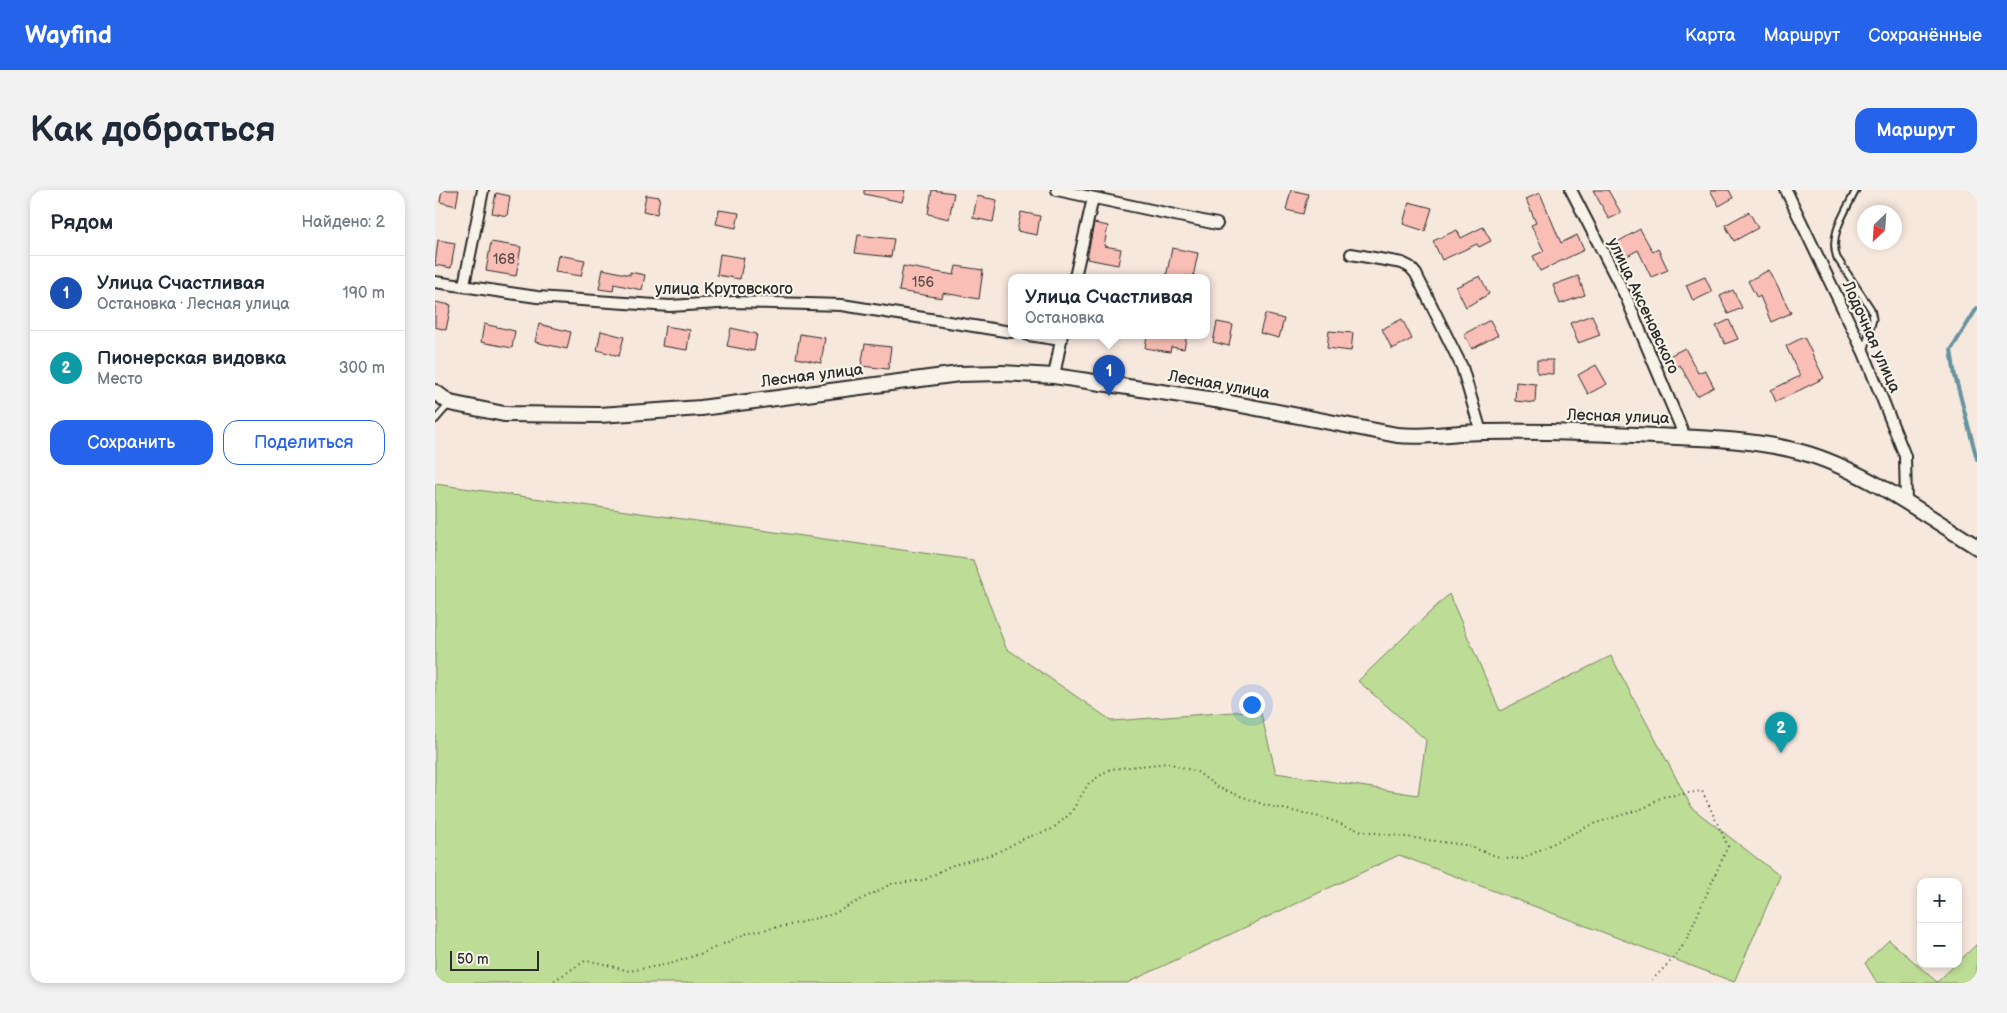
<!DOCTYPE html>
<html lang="ru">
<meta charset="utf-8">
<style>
:root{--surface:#fff;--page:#f2f2f3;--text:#1f2937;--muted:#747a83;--line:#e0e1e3;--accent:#2563eb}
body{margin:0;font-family:"Balsamiq Sans",sans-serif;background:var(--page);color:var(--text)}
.controls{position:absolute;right:15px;bottom:15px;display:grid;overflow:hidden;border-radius:10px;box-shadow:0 2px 8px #0003}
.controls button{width:45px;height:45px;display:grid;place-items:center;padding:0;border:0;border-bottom:1px solid var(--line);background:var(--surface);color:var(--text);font:25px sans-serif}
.compass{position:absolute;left:1422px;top:15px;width:45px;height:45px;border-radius:50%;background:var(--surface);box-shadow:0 2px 8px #0003;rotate:205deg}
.scale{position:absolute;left:15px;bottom:12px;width:89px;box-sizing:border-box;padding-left:5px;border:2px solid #2b2b2b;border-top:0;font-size:14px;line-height:18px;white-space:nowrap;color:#2b2b2b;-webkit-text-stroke:4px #f7f3e8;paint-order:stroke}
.you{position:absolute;left:816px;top:514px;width:18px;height:18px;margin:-12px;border:4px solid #fff;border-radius:50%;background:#1a73e8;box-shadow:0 0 0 8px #1a73e833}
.badge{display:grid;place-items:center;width:32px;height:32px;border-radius:50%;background:var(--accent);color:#fff;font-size:16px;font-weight:700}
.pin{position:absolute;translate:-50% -41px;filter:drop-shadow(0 1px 2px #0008)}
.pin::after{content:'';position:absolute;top:26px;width:18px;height:15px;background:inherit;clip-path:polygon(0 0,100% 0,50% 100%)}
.popup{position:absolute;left:573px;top:84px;width:202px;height:65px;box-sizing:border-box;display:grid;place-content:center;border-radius:10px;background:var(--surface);filter:drop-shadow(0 1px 4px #0005);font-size:16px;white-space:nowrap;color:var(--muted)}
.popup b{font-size:19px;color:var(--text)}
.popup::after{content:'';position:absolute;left:50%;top:100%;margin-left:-10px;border:10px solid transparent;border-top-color:var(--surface)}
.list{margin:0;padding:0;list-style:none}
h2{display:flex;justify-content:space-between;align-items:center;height:65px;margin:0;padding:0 20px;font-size:21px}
h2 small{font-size:16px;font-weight:400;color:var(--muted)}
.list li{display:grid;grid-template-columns:32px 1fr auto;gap:15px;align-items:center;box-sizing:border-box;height:75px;padding:0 20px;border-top:1px solid var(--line)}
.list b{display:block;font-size:19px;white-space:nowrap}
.list p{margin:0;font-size:16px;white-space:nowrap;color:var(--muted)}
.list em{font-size:16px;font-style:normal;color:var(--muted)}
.actions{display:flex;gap:10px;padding:15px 20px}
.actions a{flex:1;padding:11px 0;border:1px solid var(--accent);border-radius:15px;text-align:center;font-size:18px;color:var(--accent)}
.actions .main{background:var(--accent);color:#fff}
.map{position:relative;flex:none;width:1542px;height:793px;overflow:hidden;border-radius:15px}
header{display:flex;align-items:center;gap:30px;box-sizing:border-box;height:70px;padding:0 25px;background:var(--accent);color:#fff}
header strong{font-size:24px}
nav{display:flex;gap:28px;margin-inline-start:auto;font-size:18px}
.intro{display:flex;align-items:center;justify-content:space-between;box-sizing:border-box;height:120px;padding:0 30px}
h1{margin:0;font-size:35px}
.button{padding:12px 22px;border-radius:15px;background:var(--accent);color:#fff;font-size:18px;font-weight:700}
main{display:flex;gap:30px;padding:0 30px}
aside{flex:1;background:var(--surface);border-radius:15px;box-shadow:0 2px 8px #0003}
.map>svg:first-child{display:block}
.green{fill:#bddc95;stroke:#748460}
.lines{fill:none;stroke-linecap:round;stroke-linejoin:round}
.stream{stroke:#6693a0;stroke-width:4}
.building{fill:#f9beb5;stroke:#2b2b2b}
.lane-casing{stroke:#2b2b2b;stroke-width:9}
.street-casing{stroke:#2b2b2b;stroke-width:14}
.secondary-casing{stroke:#2b2b2b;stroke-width:18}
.path{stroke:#2b2b2b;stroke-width:2;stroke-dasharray:1 4;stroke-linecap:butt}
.lane{stroke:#f7f3e8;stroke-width:5}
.street{stroke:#f7f3e8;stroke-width:10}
.secondary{stroke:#f7f3e8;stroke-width:14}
.labels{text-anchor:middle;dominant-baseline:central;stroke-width:4.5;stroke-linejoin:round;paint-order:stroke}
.number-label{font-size:14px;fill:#5e504e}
.street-label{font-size:16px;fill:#2b2b2b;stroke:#f7f3e8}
</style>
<header>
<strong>Wayfind</strong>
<nav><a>Карта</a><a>Маршрут</a><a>Сохранённые</a></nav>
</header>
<div class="intro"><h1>Как добраться</h1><a class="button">Маршрут</a></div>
<main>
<aside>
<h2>Рядом<small>Найдено: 2</small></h2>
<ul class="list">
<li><span class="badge" style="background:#1a4fb4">1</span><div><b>Улица Счастливая</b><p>Остановка · Лесная улица</p></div><em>190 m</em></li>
<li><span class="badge" style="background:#0f9aa8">2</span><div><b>Пионерская видовка</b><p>Место</p></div><em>300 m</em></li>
</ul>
<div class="actions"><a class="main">Сохранить</a><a>Поделиться</a></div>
</aside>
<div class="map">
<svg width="1542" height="793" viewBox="0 0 1542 793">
<rect width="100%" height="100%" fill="#f7e8de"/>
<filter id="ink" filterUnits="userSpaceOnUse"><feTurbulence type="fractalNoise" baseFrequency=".02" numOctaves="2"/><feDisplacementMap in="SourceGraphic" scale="10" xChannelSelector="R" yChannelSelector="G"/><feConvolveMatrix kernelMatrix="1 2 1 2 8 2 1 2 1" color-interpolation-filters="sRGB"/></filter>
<g filter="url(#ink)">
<g class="green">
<path d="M0,294l538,76 33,88 106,73 148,-11 16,63 142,22 8,-55 -68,-59 91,-87 51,117 111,-55 81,152 88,68 -46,106 -335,-127 -272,128h-692z"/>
<path d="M1454,750l48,42 19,-18h2v-2l19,-18v39h-100l-12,-20z"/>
</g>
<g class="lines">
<path class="stream" d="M1542,118l-26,42 4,26 22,83"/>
</g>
<g class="building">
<path d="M7,0h17l-3,16 -16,-4z"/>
<path d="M429,0h41l-3,12 -38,-8z"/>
<path d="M497,0l22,3 -5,26 -21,-5z"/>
<path d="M856,0l17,4 -5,20 -17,-4z"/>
<path d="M1158,0h15l13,23 -12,6z"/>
<path d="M1275,0h19l4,8 -14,8z"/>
<path d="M61,3l14,3 -3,20 -15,-3z"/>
<path d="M1105,3l21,50 16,-8 7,15 -44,21 -7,-15 11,-5 -13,-26 5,-2 -10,-24z"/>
<path d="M211,5l14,2 -3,17 -14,-3z"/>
<path d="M542,6l20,4 -4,22 -20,-4z"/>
<path d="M974,12l23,6 -7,23 -22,-7z"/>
<path d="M284,20l20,3 -3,15 -20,-4z"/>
<path d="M586,22l19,4 -3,19 -20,-4z"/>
<path d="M1314,22l9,16 -24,13 -9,-16z"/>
<path d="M659,33l14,3 -4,20 17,3 -3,16 -31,-6z"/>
<path d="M1048,37l8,14 -12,6 -2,-3 -35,16 -9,-19 24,-11 4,8z"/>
<path d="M1205,39l13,23 5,-3 10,21 -17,7 -13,-27 -16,9 -8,-15z"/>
<path d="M423,45l36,4 -3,18 -36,-4z"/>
<path d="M3,50l17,3 -4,25 -16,-3z"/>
<path d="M56,52l30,5 -5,29 -30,-5z"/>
<path d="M737,58l26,5 -5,24h-27z"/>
<path d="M285,64l24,4 -4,21 -23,-4z"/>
<path d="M123,65l27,5 -4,16 -26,-4z"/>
<path d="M468,76l51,9 2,-9 27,4 -4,29 -36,-6 -1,5 -43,-7z"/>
<path d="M168,79l27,6v-3l15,3 -3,15 -28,-6 -1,7 -14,-2z"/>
<path d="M1334,80l22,43 -20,9 -11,-26 -3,2 -9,-17z"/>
<path d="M1045,86l9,18 -23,13 -10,-20z"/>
<path d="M1143,86l7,19 -25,9 -7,-19z"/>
<path d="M1270,87l7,15 -19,9 -7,-16z"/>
<path d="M1298,100l9,18 -14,6 -8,-18z"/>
<path d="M0,112l16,3 -5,25 -11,-3z"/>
<path d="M830,124l19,5 -5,19 -19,-5z"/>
<path d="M1157,125l8,20 -22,8 -8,-20z"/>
<path d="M967,129l10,20 -20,10 -10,-20z"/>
<path d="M1055,130l8,15 -26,14 -8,-15z"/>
<path d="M1294,130l9,19 -13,5 -9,-18z"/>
<path d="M782,132l16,3 -4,21 -16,-4z"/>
<path d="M49,134l31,7 -3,17 -31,-6z"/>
<path d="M104,134l32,8 -4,17 -32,-7z"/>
<path d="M230,136l25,4 -3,20 -25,-4z"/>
<path d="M296,138l26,6 -3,17 -27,-5z"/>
<path d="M166,141l23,6 -5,19 -22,-6z"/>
<path d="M894,141l24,2 -2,18 -24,-3z"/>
<path d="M365,144l25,4 -4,25 -25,-5z"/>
<path d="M712,145h40l-3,14 -13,-2 -1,5 -25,-4z"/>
<path d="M1369,147l20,41 -48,24 -5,-12 29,-14 -14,-30z"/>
<path d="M430,154l26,3 -3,22 -27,-3z"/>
<path d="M1250,158l13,25 7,-3 9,17 -17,9 -17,-31 -6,3 -7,-11z"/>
<path d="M1102,170h16v14l-16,-1z"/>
<path d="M1161,175l11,19 -19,10 -10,-19z"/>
<path d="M1081,192l20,2 -1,19 -20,-2z"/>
</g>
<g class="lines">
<defs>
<g id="lane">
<path d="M1421,0c-10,21 -28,45 -19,68l34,51 2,10 -9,33"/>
<path d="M0,230l15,-17"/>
</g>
<g id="street">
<path d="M622,0l160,34"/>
<path d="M1136,0l55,107 59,140"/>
<path d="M1351,0l78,163 41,103 1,47"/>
<path d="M916,64l51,9 8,4 6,7 46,93 19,65"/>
<path d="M640,87l18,-79"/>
<path d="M0,92l102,15 133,9 64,-4 108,3 169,27"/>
<path d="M29,95l19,-95"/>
<path d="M593,145l33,5"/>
<path d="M619,186l8,-41"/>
</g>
<path id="secondary" d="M0,202l15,11 54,11 96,1 101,-7 258,-34 43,-1 52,3 161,24 182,35c29,3 58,-3 87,-3 57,-1 113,1 170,4 49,2 100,3 147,16 60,16 123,62 176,95"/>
</defs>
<use href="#lane" class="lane-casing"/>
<use href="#street" class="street-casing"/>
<use href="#secondary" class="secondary-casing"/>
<path class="path" d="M115,793l35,-22 11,1 33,9 41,-7 33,-11 47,-21 36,-6 47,-12 58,-30 33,-4 26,-14 46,-13 29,-15 27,-9 18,-15 19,-31 21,-14 58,-6 29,9 22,16 46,17 59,13 38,13 103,14 34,12 23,2 68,-34 54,-17 18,-11 40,-6 26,55 -43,97 -16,20 -20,20"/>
<use href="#lane" class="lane"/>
<use href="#street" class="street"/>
<use href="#secondary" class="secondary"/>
</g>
</g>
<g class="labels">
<g class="number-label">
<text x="69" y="69">168</text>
<text x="488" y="92">156</text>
</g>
<g class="street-label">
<text x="289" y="99">улица Крутовского</text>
<text transform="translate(1208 116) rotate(65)">улица Аксеновского</text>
<text transform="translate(1436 147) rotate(66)">Лодочная улица</text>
<text transform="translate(377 186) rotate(-7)">Лесная улица</text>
<text transform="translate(784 195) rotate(10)">Лесная улица</text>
<text transform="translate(1183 227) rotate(2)">Лесная улица</text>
</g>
</g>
</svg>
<div class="controls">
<button>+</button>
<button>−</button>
</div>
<svg class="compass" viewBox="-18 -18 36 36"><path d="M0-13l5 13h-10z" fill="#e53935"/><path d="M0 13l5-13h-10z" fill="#747a83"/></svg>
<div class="scale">50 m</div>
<div class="you"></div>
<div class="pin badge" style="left:674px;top:206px;background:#1a4fb4">1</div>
<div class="popup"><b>Улица Счастливая</b>Остановка</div>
<div class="pin badge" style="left:1346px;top:563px;background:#0f9aa8">2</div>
</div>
</main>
